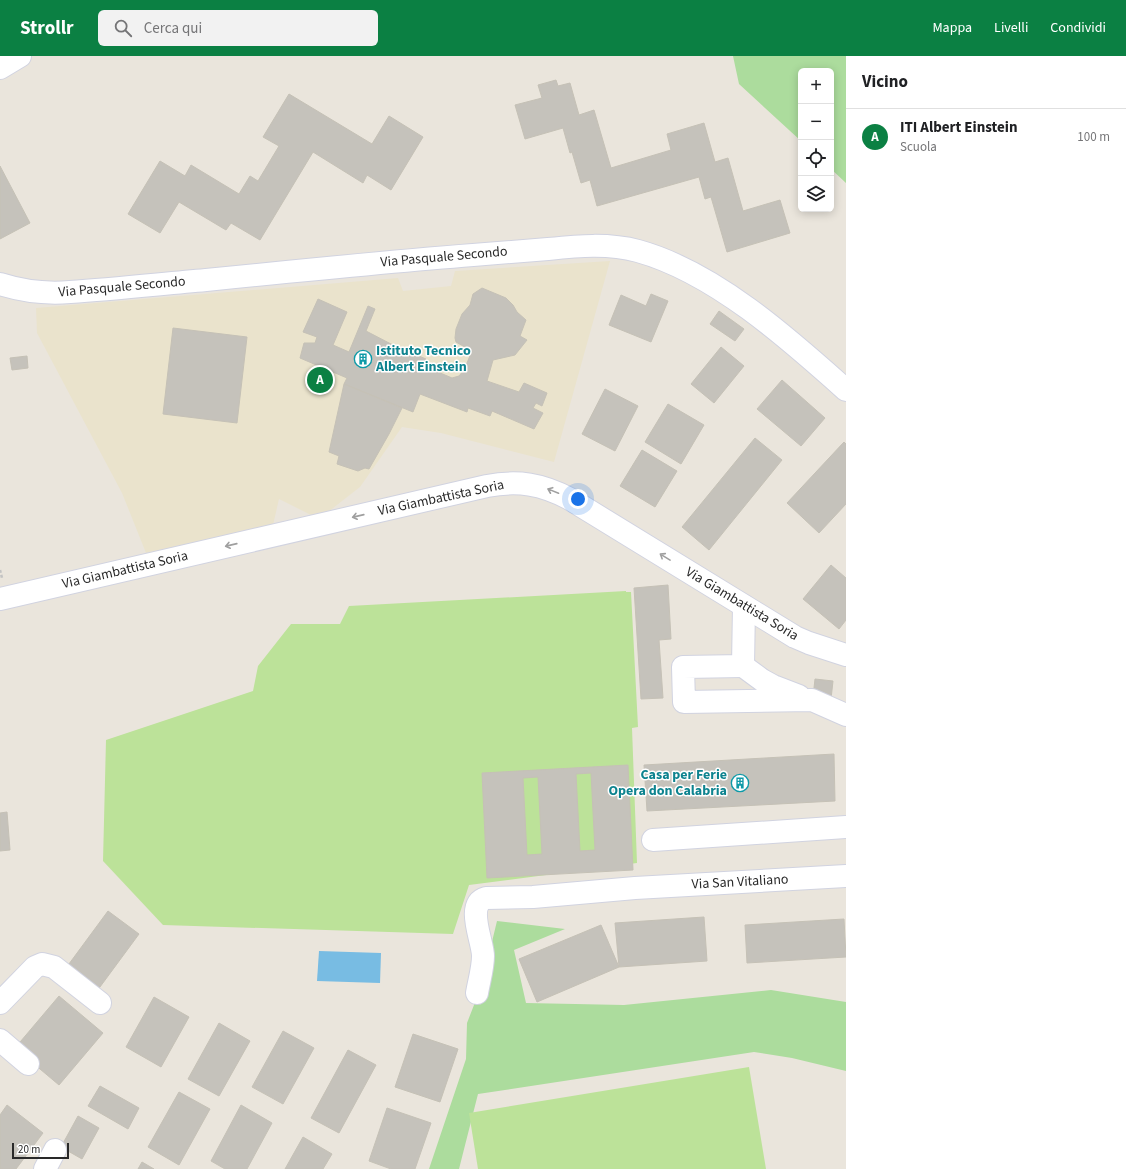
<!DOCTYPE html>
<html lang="it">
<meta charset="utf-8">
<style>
:root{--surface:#fff;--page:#f2f2f2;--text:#202124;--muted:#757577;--line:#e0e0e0;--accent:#0b8043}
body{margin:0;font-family:"Source Sans 3",sans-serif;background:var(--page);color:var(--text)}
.controls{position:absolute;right:12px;top:12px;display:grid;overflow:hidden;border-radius:6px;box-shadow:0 2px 10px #0003}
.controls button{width:36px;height:36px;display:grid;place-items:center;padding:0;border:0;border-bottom:1px solid var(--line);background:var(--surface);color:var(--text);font:20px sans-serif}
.scale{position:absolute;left:12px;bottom:10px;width:57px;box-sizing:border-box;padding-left:4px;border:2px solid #292929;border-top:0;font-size:11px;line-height:14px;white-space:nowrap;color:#292929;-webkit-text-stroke:3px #fff;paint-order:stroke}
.you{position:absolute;left:578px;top:443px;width:14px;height:14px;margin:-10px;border:3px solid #fff;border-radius:50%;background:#1a73e8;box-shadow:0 0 0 6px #1a73e833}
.badge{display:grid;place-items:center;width:26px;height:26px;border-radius:50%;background:var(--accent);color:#fff;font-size:13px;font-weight:700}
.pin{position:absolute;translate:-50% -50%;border:2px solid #fff;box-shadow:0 1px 4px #0006}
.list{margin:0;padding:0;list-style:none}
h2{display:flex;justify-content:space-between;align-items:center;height:52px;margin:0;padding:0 16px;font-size:17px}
h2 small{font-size:13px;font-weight:400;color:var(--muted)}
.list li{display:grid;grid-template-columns:26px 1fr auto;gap:12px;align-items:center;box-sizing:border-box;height:56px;padding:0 16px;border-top:1px solid var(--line)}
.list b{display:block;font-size:15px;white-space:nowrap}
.list p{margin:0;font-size:13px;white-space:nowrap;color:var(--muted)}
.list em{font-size:13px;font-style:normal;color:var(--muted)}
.icon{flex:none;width:22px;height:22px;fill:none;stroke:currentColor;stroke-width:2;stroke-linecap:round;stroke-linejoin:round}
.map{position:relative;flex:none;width:846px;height:1113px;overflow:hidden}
header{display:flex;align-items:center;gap:24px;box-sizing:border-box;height:56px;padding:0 20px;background:var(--accent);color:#fff}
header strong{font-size:19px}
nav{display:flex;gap:22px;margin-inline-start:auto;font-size:14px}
.search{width:280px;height:36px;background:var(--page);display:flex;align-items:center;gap:10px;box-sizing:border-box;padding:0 14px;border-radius:6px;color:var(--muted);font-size:15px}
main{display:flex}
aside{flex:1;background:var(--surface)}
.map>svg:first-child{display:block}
.education{fill:#eae3cc}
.green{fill:#acdc9d}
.pitch{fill:#bce299}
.water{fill:#78bce3}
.building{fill:#c5c2bb;stroke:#c5c1b6;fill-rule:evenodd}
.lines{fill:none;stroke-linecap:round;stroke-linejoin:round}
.minor-casing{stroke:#d1d3e0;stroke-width:24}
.path{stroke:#c3c3c3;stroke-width:2.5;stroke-dasharray:3 2;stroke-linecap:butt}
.minor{stroke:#fff;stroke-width:22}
.oneway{stroke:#9f9f9f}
.labels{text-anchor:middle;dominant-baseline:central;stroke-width:3;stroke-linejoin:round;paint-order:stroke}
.street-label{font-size:14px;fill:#292929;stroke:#fff}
.culture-label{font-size:14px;font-weight:bold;fill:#0d838f;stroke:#fff;text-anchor:start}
</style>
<header>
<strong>Strollr</strong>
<div class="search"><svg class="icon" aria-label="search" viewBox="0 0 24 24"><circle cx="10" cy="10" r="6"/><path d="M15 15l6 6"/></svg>Cerca qui</div>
<nav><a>Mappa</a><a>Livelli</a><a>Condividi</a></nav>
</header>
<main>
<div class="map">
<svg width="846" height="1113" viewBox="0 0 846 1113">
<rect width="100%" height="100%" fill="#eae5dc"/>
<path class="education" d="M610,205l-56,201 -113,-29 -39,-6 -42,60 -41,32 -40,-20 -6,26 -127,28 -24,-60 -85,-160 -1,-25 362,-30 5,13 48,-5 4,-15z"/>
<g class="green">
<path d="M733,0h113v127l-15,-14v-98h-30v70l-62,-57z"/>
<path d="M497,865l68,8 -51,21 12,53 98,2 147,-15 75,12v69l-54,-13 -38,-6 -276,42 -19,75h-30l37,-110 1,-36 14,-36z"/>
</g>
<g class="pitch">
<path d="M626,535v1h5l7,135 -6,1 5,135 -168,22 -16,49 -290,-9 -60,-64 3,-121 147,-49 5,-25 33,-42h49l9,-18z"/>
<path d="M749,1011l17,102h-288l-9,-56z"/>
</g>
<path class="water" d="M319,895l62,2 -1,30 -63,-2z"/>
<g class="building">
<path d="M556,24l2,6 12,-3 9,32 15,-5 17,58 60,-18 -4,-16 37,-11 11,39 13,-4 15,53 37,-11 10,33 -63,19 -16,-55 -6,2 -6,-22 -102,29 -7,-26 -9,3 -9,-31 -2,1 -7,-25 -38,11 -10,-34 27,-7 -4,-13z"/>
<path d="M289,38l83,50 17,-28 34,21 -32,53 -24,-15 -4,8 -50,-31 -53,88 -29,-17 -5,7 -47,-28 -19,31 -32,-19 32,-53 25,15 6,-11 48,29 11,-18 8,5 21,-35 -16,-9z"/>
<path d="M0,110l30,57 -30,16z"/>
<path d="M482,232l24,10 7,7 4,7 9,8 -6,16 7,4 -12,15 -22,5 -6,21 32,11 5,-9 23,10 -5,13 -6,-3 -3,5 10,5 -9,16 -42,-18 -2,5 -22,-8 -1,4 -47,-18 -7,18 -69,-28 3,-6 -47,-20 4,-15h11l2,-6 -14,-5 15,-33 29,13 -14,33 16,7 19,-46 7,3 -9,22 25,13 35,15 -2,7 28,12 7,-2 5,-6 8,-19 -16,-9 -1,-4 1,-9 6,-15 8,-9 3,-11z"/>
<path d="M651,238l17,7 -17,41 -42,-17 12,-30 25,11z"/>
<path d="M719,255l25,18 -9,12 -25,-17z"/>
<path d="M173,272l74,9 -10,86 -74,-9z"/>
<path d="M721,291l23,19 -30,37 -23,-19z"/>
<path d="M27,300l1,12 -16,2 -2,-12z"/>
<path d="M782,324l43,38 -24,28 -44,-37z"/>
<path d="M344,328l58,24 -13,26 -20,35 -4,-1 -7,3 -21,-7 2,-8 -10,-4z"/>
<path d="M605,333l33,17 -23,45 -33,-17z"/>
<path d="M668,348l36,21 -23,39 -36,-22z"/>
<path d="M755,382l27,22 -73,90 -27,-23z"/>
<path d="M844,386l2,2v60l-27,29 -32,-30z"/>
<path d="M642,394l35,21 -22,36 -35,-21z"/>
<path d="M831,509l15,13v42l-7,9 -36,-30z"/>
<path d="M668,529l3,54 -12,1 4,58 -22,1 -7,-111z"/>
<path d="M815,623l18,2 -2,18 -18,-2z"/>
<path d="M834,698l1,47 -188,10 -3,-46z"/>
<path d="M628,709l5,105 -146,8 -5,-105zM591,717l4,77 -15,1 -4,-77zM538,721l4,77 -15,1 -4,-77z"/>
<path d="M7,756l3,38 -10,1v-38z"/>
<path d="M108,855l31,23 -42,57 -31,-23z"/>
<path d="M704,861l3,44 -88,6 -4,-44z"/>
<path d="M844,863l2,38 -99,6 -2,-38z"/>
<path d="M601,869l18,42 -82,35 -18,-43z"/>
<path d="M59,940l44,37 -44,52 -44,-37z"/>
<path d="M154,941l35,20 -28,50 -35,-20z"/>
<path d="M219,967l31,18 -31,55 -31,-17z"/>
<path d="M283,975l31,17 -31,56 -31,-17z"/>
<path d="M413,978l45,15 -18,53 -45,-15z"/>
<path d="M348,994l28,15 -37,68 -28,-15z"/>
<path d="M100,1030l39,22 -11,21 -40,-23z"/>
<path d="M179,1036l31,17 -31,56 -31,-18z"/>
<path d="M7,1049l36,28 -27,36h-16v-54z"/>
<path d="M241,1049l31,18 -25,46h-22l-14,-8z"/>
<path d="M387,1052l44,15 -16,46h-24l-22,-8z"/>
<path d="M78,1060l21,12 -17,31 -21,-12z"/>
<path d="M303,1081l29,17 -9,15h-38z"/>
<path d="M142,1106l12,7h-16z"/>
</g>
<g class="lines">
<defs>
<g id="minor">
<path d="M0,12l20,-12"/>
<path d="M0,228c22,7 46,10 70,8 45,-3 90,-8 136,-12 89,-9 178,-18 267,-25 25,-2 50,-4 75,-6 30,-3 60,-6 90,2 76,21 150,87 208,139"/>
<path d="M0,543l487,-113c31,-6 55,-2 83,13l225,138 14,6 37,12"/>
<path d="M744,550l-1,60 -60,1 1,35 128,-2 34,15"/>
<path d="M743,610l19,14 11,6 26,10"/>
<path d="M653,784l193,-13"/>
<path d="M477,937c2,-12 6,-25 6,-37 0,-15 -18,-52 3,-58l47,-1 102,-9 211,-12"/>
<path d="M0,947l35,-36 7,-3 12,3 46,36"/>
<path d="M0,984l28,24"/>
<path d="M45,1113l10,-19"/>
</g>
</defs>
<use href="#minor" class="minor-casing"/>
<path class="path" d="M0,514l2,8"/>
<use href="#minor" class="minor"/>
</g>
<defs><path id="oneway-shaft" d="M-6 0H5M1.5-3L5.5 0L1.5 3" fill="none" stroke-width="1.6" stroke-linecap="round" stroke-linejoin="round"/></defs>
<g class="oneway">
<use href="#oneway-shaft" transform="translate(553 435) rotate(-158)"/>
<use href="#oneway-shaft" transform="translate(358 460) rotate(167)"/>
<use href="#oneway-shaft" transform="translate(231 489) rotate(167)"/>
<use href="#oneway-shaft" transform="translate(665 501) rotate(-148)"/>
</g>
<defs>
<symbol id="building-ring" viewBox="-11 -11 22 22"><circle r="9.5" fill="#fff" stroke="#0f9aa8" stroke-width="1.5"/><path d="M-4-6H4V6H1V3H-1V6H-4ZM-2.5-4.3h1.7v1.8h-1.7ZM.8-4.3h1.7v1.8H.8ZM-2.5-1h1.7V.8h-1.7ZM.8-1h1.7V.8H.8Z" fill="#0f9aa8"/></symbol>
</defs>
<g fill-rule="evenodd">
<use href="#building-ring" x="353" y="293" width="20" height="20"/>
<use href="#building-ring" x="730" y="717" width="20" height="20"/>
</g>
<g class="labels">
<g class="street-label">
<text transform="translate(444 201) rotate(-5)">Via Pasquale Secondo</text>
<text transform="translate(122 231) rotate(-5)">Via Pasquale Secondo</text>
<text transform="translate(441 442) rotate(-12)">Via Giambattista Soria</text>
<text transform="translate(125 514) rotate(-13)">Via Giambattista Soria</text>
<text transform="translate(742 548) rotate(31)">Via Giambattista Soria</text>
<text transform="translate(740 826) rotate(-3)">Via San Vitaliano</text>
</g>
<g class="culture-label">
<text x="376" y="295">Istituto Tecnico<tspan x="376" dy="16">Albert Einstein</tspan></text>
<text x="727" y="719" text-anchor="end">Casa per Ferie<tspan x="727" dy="16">Opera don Calabria</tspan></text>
</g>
</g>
</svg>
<div class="controls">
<button>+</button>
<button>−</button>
<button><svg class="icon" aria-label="locate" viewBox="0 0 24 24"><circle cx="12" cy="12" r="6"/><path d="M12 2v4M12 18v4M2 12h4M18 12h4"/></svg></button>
<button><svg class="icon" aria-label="layers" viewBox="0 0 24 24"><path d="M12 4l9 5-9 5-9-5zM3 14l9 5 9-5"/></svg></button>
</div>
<div class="scale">20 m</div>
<div class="you"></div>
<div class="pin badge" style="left:320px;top:324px">A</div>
</div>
<aside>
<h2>Vicino<small></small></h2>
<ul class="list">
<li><span class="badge">A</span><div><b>ITI Albert Einstein</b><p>Scuola</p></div><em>100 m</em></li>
</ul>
</aside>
</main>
